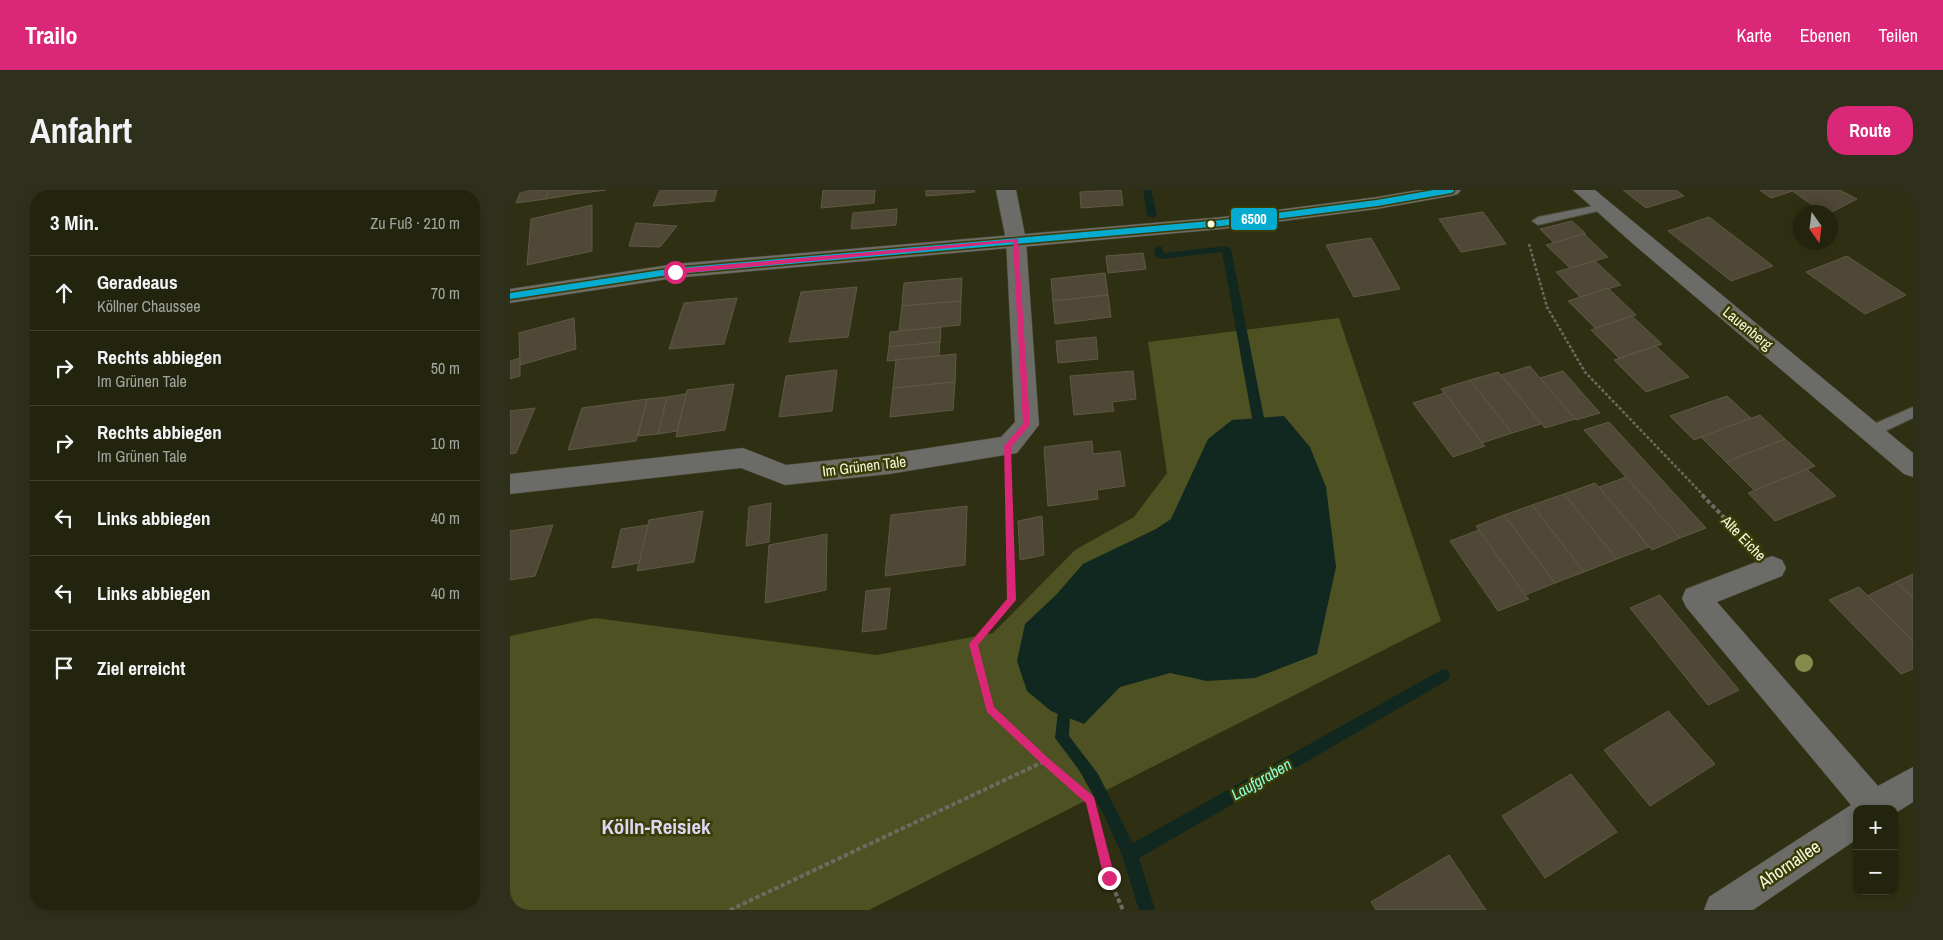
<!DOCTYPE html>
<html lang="de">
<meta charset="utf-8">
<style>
:root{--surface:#23240e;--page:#2f301c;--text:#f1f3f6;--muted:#a3a49e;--line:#40412e;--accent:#db2777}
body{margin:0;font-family:"Archivo Narrow",sans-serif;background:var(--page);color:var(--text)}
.controls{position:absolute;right:15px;bottom:15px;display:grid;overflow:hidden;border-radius:10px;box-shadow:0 2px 8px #0003}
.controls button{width:45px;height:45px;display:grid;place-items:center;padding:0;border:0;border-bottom:1px solid var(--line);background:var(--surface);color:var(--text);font:25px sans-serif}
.compass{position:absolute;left:1283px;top:15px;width:45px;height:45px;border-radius:50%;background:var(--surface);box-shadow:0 2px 8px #0003;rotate:166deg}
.stop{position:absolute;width:15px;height:15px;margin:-11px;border:4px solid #db2777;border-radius:50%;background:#fff}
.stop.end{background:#db2777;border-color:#fff;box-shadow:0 1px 5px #0008}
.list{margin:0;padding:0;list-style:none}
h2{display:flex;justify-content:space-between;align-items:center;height:65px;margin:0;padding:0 20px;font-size:21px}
h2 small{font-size:16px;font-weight:400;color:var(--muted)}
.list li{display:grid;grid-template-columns:32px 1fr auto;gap:15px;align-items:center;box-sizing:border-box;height:75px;padding:0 20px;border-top:1px solid var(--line)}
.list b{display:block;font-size:19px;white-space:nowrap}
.list p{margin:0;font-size:16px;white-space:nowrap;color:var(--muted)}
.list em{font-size:16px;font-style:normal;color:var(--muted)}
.icon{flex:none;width:28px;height:28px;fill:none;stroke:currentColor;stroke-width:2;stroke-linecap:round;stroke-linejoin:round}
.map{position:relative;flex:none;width:1403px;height:720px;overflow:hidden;border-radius:20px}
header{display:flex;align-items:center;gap:30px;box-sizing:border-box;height:70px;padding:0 25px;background:var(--accent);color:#fff}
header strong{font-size:24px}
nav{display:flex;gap:28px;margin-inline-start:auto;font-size:18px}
.intro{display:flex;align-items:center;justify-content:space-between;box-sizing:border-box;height:120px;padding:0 30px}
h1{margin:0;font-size:35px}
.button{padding:12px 22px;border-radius:20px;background:var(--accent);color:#fff;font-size:18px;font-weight:700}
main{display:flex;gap:30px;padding:0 30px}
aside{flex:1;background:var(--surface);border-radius:20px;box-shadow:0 2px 8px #0003}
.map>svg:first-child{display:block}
.green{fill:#4e5122}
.water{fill:#10281f}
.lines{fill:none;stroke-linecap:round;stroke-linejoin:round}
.stream{fill:#10281f;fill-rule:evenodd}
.building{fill:#504836;stroke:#605846}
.lane-casing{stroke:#484932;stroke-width:2}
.street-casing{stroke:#484932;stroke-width:1}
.secondary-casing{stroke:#484932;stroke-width:1}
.path-far1{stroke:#6a6b61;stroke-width:2.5;stroke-dasharray:3 2;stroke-linecap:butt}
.path{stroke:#6a6b61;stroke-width:4;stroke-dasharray:4.5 2.5;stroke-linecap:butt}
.lane{fill:#6b6c68;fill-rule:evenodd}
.street{fill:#6b6c68;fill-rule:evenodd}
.secondary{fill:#6d6c67;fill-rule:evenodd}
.bus-1-casing{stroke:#3a3c07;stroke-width:9}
.bus-1{stroke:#06acd0;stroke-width:6}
.tree{fill:#868b4b}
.route{fill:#db2777}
.bus-dot{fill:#f5f8dd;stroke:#3a3c07;stroke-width:2}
.labels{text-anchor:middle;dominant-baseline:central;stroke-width:5;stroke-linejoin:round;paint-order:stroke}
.street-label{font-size:15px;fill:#f5f8dd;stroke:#3a3c07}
.water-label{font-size:16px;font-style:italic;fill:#8bfedc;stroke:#3a3c07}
.near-street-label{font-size:18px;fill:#f5f8dd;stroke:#3a3c07}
.near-quarter-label{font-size:21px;font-weight:bold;fill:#dbd7f4;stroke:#3a3c07}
.line-badge{stroke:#3a3c07;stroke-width:2}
.badge-label{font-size:14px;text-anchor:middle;font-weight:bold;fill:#fff}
</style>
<header>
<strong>Trailo</strong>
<nav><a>Karte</a><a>Ebenen</a><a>Teilen</a></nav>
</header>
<div class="intro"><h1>Anfahrt</h1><a class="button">Route</a></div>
<main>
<aside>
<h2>3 Min.<small>Zu Fuß · 210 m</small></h2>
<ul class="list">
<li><svg class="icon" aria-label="ahead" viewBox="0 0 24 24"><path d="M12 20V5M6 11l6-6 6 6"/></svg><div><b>Geradeaus</b><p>Köllner Chaussee</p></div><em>70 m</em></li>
<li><svg class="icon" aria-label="right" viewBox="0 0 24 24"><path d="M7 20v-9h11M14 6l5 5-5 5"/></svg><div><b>Rechts abbiegen</b><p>Im Grünen Tale</p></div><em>50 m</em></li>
<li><svg class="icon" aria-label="right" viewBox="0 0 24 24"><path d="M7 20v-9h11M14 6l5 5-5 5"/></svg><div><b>Rechts abbiegen</b><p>Im Grünen Tale</p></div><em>10 m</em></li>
<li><svg class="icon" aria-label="left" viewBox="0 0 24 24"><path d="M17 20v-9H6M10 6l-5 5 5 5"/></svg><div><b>Links abbiegen</b></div><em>40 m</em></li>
<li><svg class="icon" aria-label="left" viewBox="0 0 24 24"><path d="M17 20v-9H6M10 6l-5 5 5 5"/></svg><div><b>Links abbiegen</b></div><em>40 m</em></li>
<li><svg class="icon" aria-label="arrive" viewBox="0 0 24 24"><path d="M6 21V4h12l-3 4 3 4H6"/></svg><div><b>Ziel erreicht</b></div></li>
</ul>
</aside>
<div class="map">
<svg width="1403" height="720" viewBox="0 0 1403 720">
<rect width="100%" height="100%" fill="#2f3013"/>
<path class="green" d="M829,128l102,303 -572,289h-359v-274l85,-18 282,37 116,-22 82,-83 59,-33 33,-44 -19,-131z"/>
<path class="water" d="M774,226l26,31 16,40 10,80 -19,87 -62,24 -48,3 -37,-8 -50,14 -36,37 -33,-13 -24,-20 -10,-30 8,-37 31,-29 27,-31 73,-35 15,-10 37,-80 24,-19z"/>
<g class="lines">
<g class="stream">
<path d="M633,0h8l6,25 -2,2 -3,1 -5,-3z"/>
<path d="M649,56l3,1 2,6 62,-7 5,3 33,169 -2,3h-8l-2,-3 -30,-166 -62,7 -5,-3 -1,-7z"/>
<path d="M933,479l5,1 2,5 -2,5 -309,178 16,52h-16l-17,-55 -19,-42 -24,-43 -24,-32 3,-27 5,-2 5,2 2,5 -1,20 29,38 35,69z"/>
</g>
</g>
<g class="building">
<path d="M11,0h28l-3,9 -30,4z"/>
<path d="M39,0h28l-1,4 -30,5z"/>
<path d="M67,0h29l-30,4z"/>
<path d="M150,0h57l-3,11 -61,5z"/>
<path d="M313,0h52l-1,13 -53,5z"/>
<path d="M416,0h48l1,2 -49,4z"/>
<path d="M611,0l2,15 -42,3 -1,-16z"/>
<path d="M1113,0h53l8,6 -38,12z"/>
<path d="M1250,0h31l2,1 -22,7z"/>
<path d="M1281,0h49l17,9 -27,14 -8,-1z"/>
<path d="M82,15v46l-65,14 4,-46z"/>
<path d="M387,19l-1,16 -45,4 2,-16z"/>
<path d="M973,22l23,32 -45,8 -22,-33z"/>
<path d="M1199,27l64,49 -42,15 -63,-50z"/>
<path d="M1062,31l14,13 -32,9 -14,-14z"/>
<path d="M126,33l41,3 -17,21 -31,-1z"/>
<path d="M1074,44l24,23 -38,11 -24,-23z"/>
<path d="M861,48l29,51 -46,8 -28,-52z"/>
<path d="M633,63l3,16 -38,4 -2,-17z"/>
<path d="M1337,66l59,39 -41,19 -59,-42z"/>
<path d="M1085,71l26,24 -41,12 -24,-25z"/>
<path d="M595,83l3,22 -55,6 -2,-22z"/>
<path d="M452,88l-1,23 -59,5 2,-23z"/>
<path d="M347,97l-9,50 -59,5 12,-50z"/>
<path d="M1098,98l28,27 -41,13 -27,-27z"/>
<path d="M598,105l3,22 -56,7 -2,-23z"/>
<path d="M227,108l-13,46 -55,5 15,-46z"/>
<path d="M451,111l-1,24 -61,6 3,-25z"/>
<path d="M1122,126l30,28 -43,14 -28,-28z"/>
<path d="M64,128l2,31 -56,16 -1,-32z"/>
<path d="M431,137l-1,15 -51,5 1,-15z"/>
<path d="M586,147l2,22 -40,4 -2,-22z"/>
<path d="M430,152l-1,14 -52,5 2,-14z"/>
<path d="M1146,156l33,31 -43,15 -32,-32z"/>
<path d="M446,164l-1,28 -62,6 3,-28z"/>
<path d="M10,168v18l-10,3v-18z"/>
<path d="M1020,176l10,12 35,41 -30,9 -44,-53z"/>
<path d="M327,180l-5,41 -53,6 7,-41z"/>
<path d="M623,181l3,28 -24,3 2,9 -40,4 -4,-39z"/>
<path d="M1053,181l37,42 -24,7 -36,-42z"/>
<path d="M988,182l3,3 40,49 -29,9 -42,-53z"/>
<path d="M960,190l42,53 -30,10 -41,-54z"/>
<path d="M445,192l-2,28 -63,7 3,-29z"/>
<path d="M224,194l-9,46 -49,7 11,-47z"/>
<path d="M935,203l37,50 3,3 -32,11 -40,-54z"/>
<path d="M176,204l-9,37 -19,3 9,-37z"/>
<path d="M1217,206l24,22 -57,22 -24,-24z"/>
<path d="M157,207l-9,37 -20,2 9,-37z"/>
<path d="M137,209l-11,42 -68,9 14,-42z"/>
<path d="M25,218l-19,45 -6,1v-43z"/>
<path d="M1250,225l25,24 -59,23 -25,-25z"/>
<path d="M1099,232l97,106 -26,10 -96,-108z"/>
<path d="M1275,249l30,27 -60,25 -29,-29z"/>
<path d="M582,251l1,13 27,-3 5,35 -28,4 1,9 -50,7 -4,-59z"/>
<path d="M1297,279l29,27 -61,25 -27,-28z"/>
<path d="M1116,287l54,61 -28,12 -53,-63z"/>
<path d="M1085,293l4,4 50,60 -32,12 -53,-65z"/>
<path d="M1054,304l53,65 -33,13 -52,-67z"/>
<path d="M261,313l-2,39 -23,4 3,-39z"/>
<path d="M1022,315l52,67 -29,11 -51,-68z"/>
<path d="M457,316l-2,59 -80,11 6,-61z"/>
<path d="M193,321l-9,51 -57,9 12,-51z"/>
<path d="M994,325l51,68 -30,12 -49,-69z"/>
<path d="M532,326l2,39 -24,5 -2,-39z"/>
<path d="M43,335l-18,51 -25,4v-49z"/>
<path d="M138,335l-9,38 -27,5 9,-39z"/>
<path d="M969,340l46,65 4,4 -31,12 -48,-70z"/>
<path d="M317,344l-1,56 -61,13 4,-58z"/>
<path d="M1403,384v24l-17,-16z"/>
<path d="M1386,392l17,16v43l-46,-45z"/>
<path d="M1349,397l54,54v28l-12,5 -72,-74z"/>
<path d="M380,398l-4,41 -24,3 4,-41z"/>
<path d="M1150,405l79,95 -31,15 -78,-97z"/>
<path d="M1158,521l47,53 -65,42 -46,-56z"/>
<path d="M1061,584l46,58 -72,46 -43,-62z"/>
<path d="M939,665l37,55h-110l-5,-8z"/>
</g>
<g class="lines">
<defs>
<g id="lane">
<path d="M1093,14l4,1 2,2 -2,2 -69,16 -6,-4 6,-4z"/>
<path d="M1403,217v11l-36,17 -5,2 -5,-2 -2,-4 2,-4z"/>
</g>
<g id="street">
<path d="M486,0h20l10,50 13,185 -22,28 -128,21 -104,11 -44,-17 -231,26v-20l233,-26 43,17 103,-11 112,-17 14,-15 -9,-182z"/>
<path d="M1063,0h22l318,263v24l-9,-3 -272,-231z"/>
<path d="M1262,366l10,4 4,8 -4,8 -65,26 161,184 35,-19v35l-19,12v-5h-37v30l-104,71h-49l5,-13 142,-92 -165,-198 -4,-9 4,-9z"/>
</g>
<path id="secondary" d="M908,0h43l-3,4 -7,2 -74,13 -155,20 -547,49 -165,25v-14l165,-25 547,-47 155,-20z"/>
</defs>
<use href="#lane" class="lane-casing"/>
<use href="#street" class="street-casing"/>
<use href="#secondary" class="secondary-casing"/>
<g class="path-far1">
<path d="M1019,54l18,63 38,65 119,124"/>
<path d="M498,287l1,19"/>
</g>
<g class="path">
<path d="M499,305l3,105 -39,44 17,65 100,91 19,78 14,32"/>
<path d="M1192,305l46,47"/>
<path d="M220,720l315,-149"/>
</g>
<use href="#lane" class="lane"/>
<use href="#street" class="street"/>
<use href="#secondary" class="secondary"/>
<defs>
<path id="bus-1" d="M0,106l165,-25 547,-48 155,-20 74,-13"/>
</defs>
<use href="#bus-1" class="bus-1-casing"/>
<use href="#bus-1" class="bus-1"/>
</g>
<circle class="tree" cx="1294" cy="473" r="9"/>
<path class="route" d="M508,49l12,186 -19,22 5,153 -38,45 16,62 54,51 46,39 21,81 -2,3 -4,2 -3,-2 -2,-3 -18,-75 -44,-39 -55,-52 -18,-68 38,-45 -3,-153 19,-22 -10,-182 -338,32 -3,-2 3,-3z"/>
<circle class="bus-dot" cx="701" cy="34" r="4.5"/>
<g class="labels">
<g class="street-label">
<text transform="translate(1238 138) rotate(39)">Lauenberg</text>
<text transform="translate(354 276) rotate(-7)">Im Grünen Tale</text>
<text transform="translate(1234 348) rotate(46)">Alte Eiche</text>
</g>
<g class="water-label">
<text transform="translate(751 589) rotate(-30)">Laufgraben</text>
</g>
<g class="near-street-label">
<text transform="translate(1279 674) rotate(-34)">Ahornallee</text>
</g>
<g class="near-quarter-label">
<text x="146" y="636">Kölln-Reisiek</text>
</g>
</g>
<rect class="line-badge" x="720" y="17" width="48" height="24" rx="5" fill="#06acd0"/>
<g class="badge-label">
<text x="744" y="34">6500</text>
</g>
</svg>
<div class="controls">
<button>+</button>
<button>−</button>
</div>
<svg class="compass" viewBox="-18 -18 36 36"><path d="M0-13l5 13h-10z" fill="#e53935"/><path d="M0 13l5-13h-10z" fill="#a3a49e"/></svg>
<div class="stop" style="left:165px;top:82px"></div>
<div class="stop end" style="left:599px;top:688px"></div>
</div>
</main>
